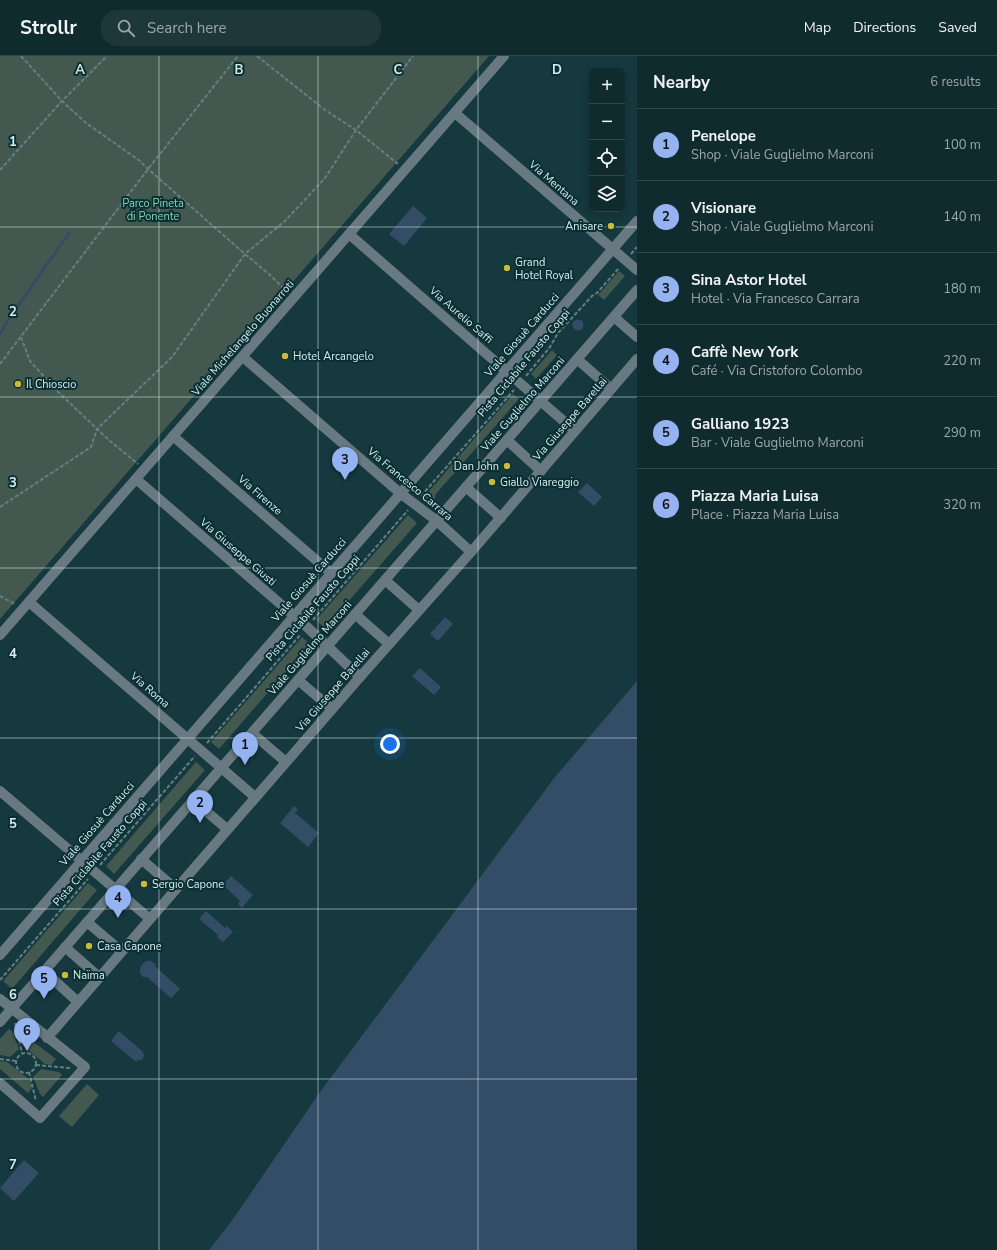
<!DOCTYPE html>
<meta charset="utf-8">
<style>
:root{--surface:#102b2e;--page:#1e373a;--text:#f1f3f6;--muted:#9ca7aa;--line:#30474a;--accent:#95b2f1}
body{margin:0;font-family:"Nunito Sans",sans-serif;background:var(--page);color:var(--text)}
.controls{position:absolute;right:12px;top:12px;display:grid;overflow:hidden;border-radius:8px;box-shadow:0 2px 10px #0003}
.controls button{width:36px;height:36px;display:grid;place-items:center;padding:0;border:0;border-bottom:1px solid var(--line);background:var(--surface);color:var(--text);font:20px sans-serif}
.you{position:absolute;left:390px;top:688px;width:14px;height:14px;margin:-10px;border:3px solid #fff;border-radius:50%;background:#1a73e8;box-shadow:0 0 0 6px #1a73e833}
.badge{display:grid;place-items:center;width:26px;height:26px;border-radius:50%;background:var(--accent);color:#111;font-size:13px;font-weight:700}
.pin{position:absolute;translate:-50% -33px;filter:drop-shadow(0 1px 2px #0008)}
.pin::after{content:'';position:absolute;top:21px;width:14px;height:12px;background:inherit;clip-path:polygon(0 0,100% 0,50% 100%)}
.list{margin:0;padding:0;list-style:none}
h2{display:flex;justify-content:space-between;align-items:center;height:52px;margin:0;padding:0 16px;font-size:17px}
h2 small{font-size:13px;font-weight:400;color:var(--muted)}
.list li{display:grid;grid-template-columns:26px 1fr auto;gap:12px;align-items:center;box-sizing:border-box;height:72px;padding:0 16px;border-top:1px solid var(--line)}
.list b{display:block;font-size:15px;white-space:nowrap}
.list p{margin:0;font-size:13px;white-space:nowrap;color:var(--muted)}
.list em{font-size:13px;font-style:normal;color:var(--muted)}
.icon{flex:none;width:22px;height:22px;fill:none;stroke:currentColor;stroke-width:2;stroke-linecap:round;stroke-linejoin:round}
.map{position:relative;flex:none;width:637px;height:1194px;overflow:hidden}
header{display:flex;align-items:center;gap:24px;box-sizing:border-box;height:56px;padding:0 20px;background:var(--surface);border-bottom:1px solid var(--line)}
header strong{font-size:19px}
nav{display:flex;gap:22px;margin-inline-start:auto;font-size:14px}
.search{width:280px;height:36px;background:var(--page);display:flex;align-items:center;gap:10px;box-sizing:border-box;padding:0 14px;border-radius:16px;color:var(--muted);font-size:15px}
main{display:flex}
aside{flex:1;background:var(--surface)}
.map>svg:first-child{display:block}
.green{fill:#43594f}
.water{fill:#334d66}
.lines{fill:none;stroke-linecap:round;stroke-linejoin:round}
.stream{stroke:#334d66;stroke-width:3}
.path{stroke:#628084;stroke-width:2;stroke-dasharray:4 2;stroke-linecap:butt}
.minor{stroke:#687981;stroke-width:10}
.grid{fill:none;stroke:#d7ebed;stroke-width:1;stroke-opacity:0.55}
.poi-dot{fill:#caba3a;stroke:#092f33;stroke-width:1.5}
.labels{text-anchor:middle;dominant-baseline:central;stroke-width:4;stroke-linejoin:round;paint-order:stroke}
.street-label{font-size:11px;fill:#d7ebed;stroke:#092f33}
.park-label{font-size:11px;fill:#8bd0b1;stroke:#092f33}
.poi-label{font-size:11px;fill:#d7ebed;stroke:#092f33;text-anchor:start}
.grid-label{font-size:13px;text-anchor:middle;font-weight:bold;fill:#d7ebed;stroke:#092f33;stroke-width:4;stroke-linejoin:round;paint-order:stroke}
</style>
<header>
<strong>Strollr</strong>
<div class="search"><svg class="icon" aria-label="search" viewBox="0 0 24 24"><circle cx="10" cy="10" r="6"/><path d="M15 15l6 6"/></svg>Search here</div>
<nav><a>Map</a><a>Directions</a><a>Saved</a></nav>
</header>
<main>
<div class="map">
<svg width="637" height="1194" viewBox="0 0 637 1194">
<rect width="100%" height="100%" fill="#15393e"/>
<g class="green">
<path d="M0,0h489l-489,563z"/>
<path d="M619,215l6,5 -21,24 -6,-5z"/>
<path d="M552,294l5,5 -21,24 -5,-5z"/>
<path d="M513,338l6,5 -84,96 1,1 -5,9 -8,-7z"/>
<path d="M408,459l9,8 -92,105 -9,-8z"/>
<path d="M302,581l8,7 -91,105 -8,-7z"/>
<path d="M196,706l9,8 -91,104 -8,-8z"/>
<path d="M88,827l9,7 -85,99 -9,-8z"/>
<path d="M9,973l4,3 6,17 -9,8 -10,-2v-16z"/>
<path d="M23,978l33,25 -5,6 -6,-1 -23,-19 -2,-7z"/>
<path d="M1,1005l6,1 23,18 2,8 -4,5 -28,-24v-7z"/>
<path d="M41,1013l18,3 3,3 -19,22 -3,-3 -7,-17z"/>
<path d="M87,1028l12,11 -27,32 -13,-11z"/>
</g>
<g class="water">
<path d="M413,150l14,12 -23,28 -15,-12z"/>
<circle cx="578" cy="269" r="5.5"/>
<path d="M587,427l15,14 -8,9 -16,-14z"/>
<path d="M445,561l8,7 -15,17 -8,-7z"/>
<path d="M420,612l21,19 -7,8 -22,-19z"/>
<path d="M637,625v569h-428l22,-28 89,-130 235,-315z"/>
<path d="M294,750l4,4 -3,3 24,20 -11,14 -28,-24z"/>
<path d="M231,820l22,19 -11,13 -4,-4 2,-3 -17,-16z"/>
<path d="M206,855l19,17 2,-2 6,6 -10,10 -6,-5 1,-2 -19,-16z"/>
<path d="M147,905h4l5,3 -1,2 25,23 -9,9 -24,-21h-4c-6,-6 -3,-12 4,-16z"/>
<path d="M119,975l24,21 1,4 -2,4 -7,1 -24,-20z"/>
<path d="M24,1104l15,13 -25,28 -14,-13z"/>
</g>
<g class="lines">
<path class="stream" d="M0,278l8,-14 61,-87"/>
<g class="path">
<path d="M21,0l41,45 24,22 54,38 8,8 97,85 25,21 17,17"/>
<path d="M257,0l68,54 31,20 42,34"/>
<path d="M0,114l62,-69 45,-45"/>
<path d="M631,198l6,-7"/>
<path d="M21,281l9,24 26,29 54,51 28,23"/>
<path d="M0,308l148,-195 90,-113"/>
<path d="M526,320l24,-29 8,-14 34,-37 5,-3 22,-25"/>
<path d="M421,440l93,-106"/>
<path d="M0,451l91,-60 6,-18 75,-72 73,-103 40,-33 40,-43 31,-48 57,-74"/>
<path d="M0,540l15,8"/>
<path d="M313,564l95,-110"/>
<path d="M207,687l94,-109"/>
<path d="M100,809l95,-109"/>
<path d="M0,924l88,-101"/>
<path d="M15,967l7,30"/>
<circle cx="26" cy="1007" r="10"/>
<path d="M0,1003l16,2"/>
<path d="M36,1009l34,3"/>
<path d="M29,1016l7,29"/>
</g>
<g class="minor">
<path d="M455,57l182,157"/>
<path d="M349,178l226,197"/>
<path d="M614,261l23,20"/>
<path d="M243,301l157,136 37,28 34,31"/>
<path d="M577,303l34,30"/>
<path d="M173,380l158,137"/>
<path d="M507,384l34,31"/>
<path d="M136,423l171,148 53,50"/>
<path d="M466,431l35,31"/>
<path d="M385,524l34,30"/>
<path d="M29,546l226,195"/>
<path d="M355,558l34,30"/>
<path d="M0,579l504,-579"/>
<path d="M298,624l34,29"/>
<path d="M252,677l34,29"/>
<path d="M0,735l150,128"/>
<path d="M193,744l34,29"/>
<path d="M141,803l35,30"/>
<path d="M87,866l34,29"/>
<path d="M65,891l34,30"/>
<path d="M0,899l637,-734"/>
<path d="M44,915l34,31"/>
<path d="M0,943l85,68 -45,51 -40,-35"/>
<path d="M0,966l466,-535 171,-197"/>
<path d="M47,982l313,-361 111,-125 166,-193"/>
</g>
</g>
<path class="grid" d="M159,0v1194M318,0v1194M478,0v1194M0,171h637M0,341h637M0,512h637M0,682h637M0,853h637M0,1023h637"/>
<g class="poi-dot">
<circle cx="611" cy="170" r="4"/>
<circle cx="507" cy="212" r="4"/>
<circle cx="285" cy="300" r="4"/>
<circle cx="18" cy="328" r="4"/>
<circle cx="507" cy="410" r="4"/>
<circle cx="492" cy="426" r="4"/>
<circle cx="144" cy="828" r="4"/>
<circle cx="89" cy="890" r="4"/>
<circle cx="65" cy="919" r="4"/>
</g>
<g class="labels">
<g class="street-label">
<text transform="translate(554 127) rotate(41)">Via Mentana</text>
<text transform="translate(461 259) rotate(41)">Via Aurelio Saffi</text>
<text transform="translate(522 279) rotate(-49)">Viale Giosuè Carducci</text>
<text transform="translate(243 282) rotate(-49)">Viale Michelangelo Buonarroti</text>
<text transform="translate(524 307) rotate(-50)">Pista Ciclabile Fausto Coppi</text>
<text transform="translate(523 348) rotate(-49)">Viale Guglielmo Marconi</text>
<text transform="translate(570 363) rotate(-49)">Via Giuseppe Barellai</text>
<text transform="translate(410 428) rotate(40)">Via Francesco Carrara</text>
<text transform="translate(260 439) rotate(41)">Via Firenze</text>
<text transform="translate(238 496) rotate(41)">Via Giuseppe Giusti</text>
<text transform="translate(309 524) rotate(-49)">Viale Giosuè Carducci</text>
<text transform="translate(313 552) rotate(-49)">Pista Ciclabile Fausto Coppi</text>
<text transform="translate(310 592) rotate(-49)">Viale Guglielmo Marconi</text>
<text transform="translate(150 634) rotate(41)">Via Roma</text>
<text transform="translate(333 634) rotate(-49)">Via Giuseppe Barellai</text>
<text transform="translate(97 768) rotate(-49)">Viale Giosuè Carducci</text>
<text transform="translate(100 797) rotate(-49)">Pista Ciclabile Fausto Coppi</text>
</g>
<g class="park-label">
<text x="153" y="147">Parco Pineta<tspan x="153" dy="13">di Ponente</tspan></text>
</g>
<g class="poi-label">
<text x="603" y="170" text-anchor="end">Anisare</text>
<text x="515" y="206">Grand<tspan x="515" dy="13">Hotel Royal</tspan></text>
<text x="293" y="300">Hotel Arcangelo</text>
<text x="26" y="328">Il Chioscio</text>
<text x="499" y="410" text-anchor="end">Dan John</text>
<text x="500" y="426">Giallo Viareggio</text>
<text x="152" y="828">Sergio Capone</text>
<text x="97" y="890">Casa Capone</text>
<text x="73" y="919">Naïma</text>
</g>
</g>
<g class="grid-label">
<text x="80" y="18">A</text>
<text x="239" y="18">B</text>
<text x="398" y="18">C</text>
<text x="557" y="18">D</text>
<text x="13" y="90">1</text>
<text x="13" y="260">2</text>
<text x="13" y="431">3</text>
<text x="13" y="602">4</text>
<text x="13" y="772">5</text>
<text x="13" y="943">6</text>
<text x="13" y="1113">7</text>
</g>
</svg>
<div class="controls">
<button>+</button>
<button>−</button>
<button><svg class="icon" aria-label="locate" viewBox="0 0 24 24"><circle cx="12" cy="12" r="6"/><path d="M12 2v4M12 18v4M2 12h4M18 12h4"/></svg></button>
<button><svg class="icon" aria-label="layers" viewBox="0 0 24 24"><path d="M12 4l9 5-9 5-9-5zM3 14l9 5 9-5"/></svg></button>
</div>
<div class="you"></div>
<div class="pin badge" style="left:245px;top:709px">1</div>
<div class="pin badge" style="left:200px;top:767px">2</div>
<div class="pin badge" style="left:345px;top:424px">3</div>
<div class="pin badge" style="left:118px;top:862px">4</div>
<div class="pin badge" style="left:44px;top:943px">5</div>
<div class="pin badge" style="left:27px;top:995px">6</div>
</div>
<aside>
<h2>Nearby<small>6 results</small></h2>
<ul class="list">
<li><span class="badge">1</span><div><b>Penelope</b><p>Shop · Viale Guglielmo Marconi</p></div><em>100 m</em></li>
<li><span class="badge">2</span><div><b>Visionare</b><p>Shop · Viale Guglielmo Marconi</p></div><em>140 m</em></li>
<li><span class="badge">3</span><div><b>Sina Astor Hotel</b><p>Hotel · Via Francesco Carrara</p></div><em>180 m</em></li>
<li><span class="badge">4</span><div><b>Caffè New York</b><p>Café · Via Cristoforo Colombo</p></div><em>220 m</em></li>
<li><span class="badge">5</span><div><b>Galliano 1923</b><p>Bar · Viale Guglielmo Marconi</p></div><em>290 m</em></li>
<li><span class="badge">6</span><div><b>Piazza Maria Luisa</b><p>Place · Piazza Maria Luisa</p></div><em>320 m</em></li>
</ul>
</aside>
</main>
